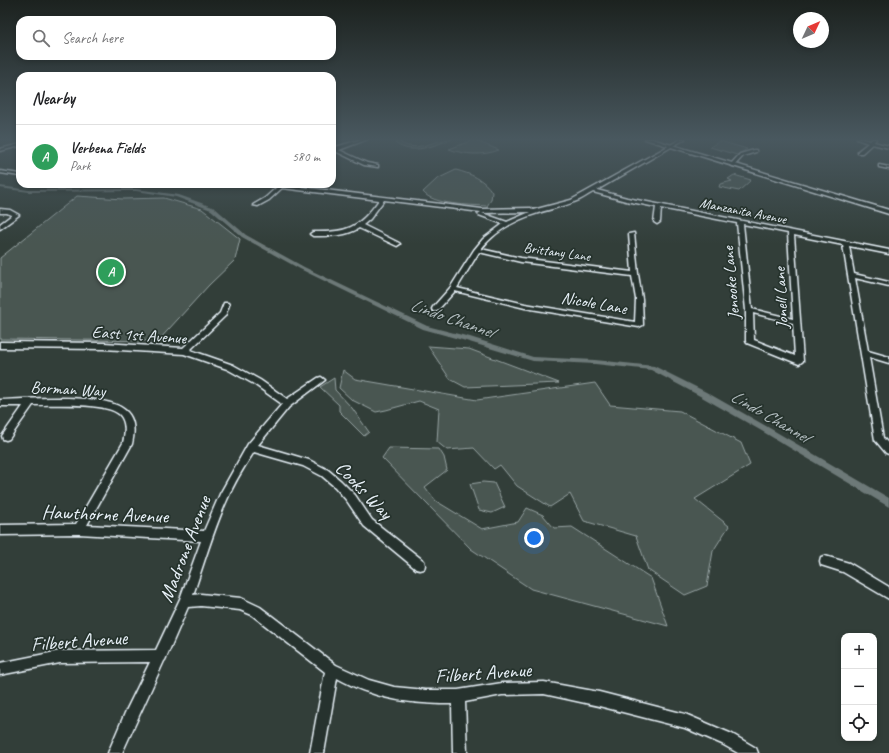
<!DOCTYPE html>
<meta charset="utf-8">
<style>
:root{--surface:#fff;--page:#f6f6f6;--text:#202124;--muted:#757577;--line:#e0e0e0;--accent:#2563eb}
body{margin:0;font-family:Caveat,sans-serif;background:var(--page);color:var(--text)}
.controls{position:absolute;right:12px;bottom:12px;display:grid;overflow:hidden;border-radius:8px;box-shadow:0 2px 6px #0003}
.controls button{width:36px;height:36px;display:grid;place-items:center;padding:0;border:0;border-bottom:1px solid var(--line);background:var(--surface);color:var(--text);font:20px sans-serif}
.compass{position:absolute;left:793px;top:12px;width:36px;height:36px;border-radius:50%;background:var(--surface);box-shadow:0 2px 6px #0003;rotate:46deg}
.you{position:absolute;left:534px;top:538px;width:14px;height:14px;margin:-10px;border:3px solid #fff;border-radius:50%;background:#1a73e8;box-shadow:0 0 0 6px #1a73e833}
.badge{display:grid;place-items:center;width:26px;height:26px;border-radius:50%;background:var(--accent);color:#fff;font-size:13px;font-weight:700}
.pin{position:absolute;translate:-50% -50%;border:2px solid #fff;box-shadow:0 1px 4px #0006}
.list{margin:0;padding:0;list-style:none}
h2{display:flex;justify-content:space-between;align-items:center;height:52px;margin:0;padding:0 16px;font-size:17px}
h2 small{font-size:13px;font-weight:400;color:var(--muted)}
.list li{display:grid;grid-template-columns:26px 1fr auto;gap:12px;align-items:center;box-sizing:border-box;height:64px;padding:0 16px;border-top:1px solid var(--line)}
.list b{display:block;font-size:15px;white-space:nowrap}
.list p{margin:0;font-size:13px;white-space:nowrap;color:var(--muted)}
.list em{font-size:13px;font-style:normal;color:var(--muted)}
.icon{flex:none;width:22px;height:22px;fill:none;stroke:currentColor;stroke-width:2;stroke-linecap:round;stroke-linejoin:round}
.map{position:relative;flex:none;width:889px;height:753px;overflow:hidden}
.search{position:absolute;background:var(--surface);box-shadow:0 2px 6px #0003;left:16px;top:16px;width:320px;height:44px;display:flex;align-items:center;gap:10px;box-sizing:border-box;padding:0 14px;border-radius:12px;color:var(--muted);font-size:15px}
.panel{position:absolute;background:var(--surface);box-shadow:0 2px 6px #0003;left:16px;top:72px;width:320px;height:116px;border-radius:12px}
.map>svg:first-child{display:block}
.green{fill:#495651;stroke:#98a4a4}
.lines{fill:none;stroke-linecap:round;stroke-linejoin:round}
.canal{fill:#6d7978;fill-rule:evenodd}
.minor-casing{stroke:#e8f1f8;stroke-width:3}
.major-casing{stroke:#e8f1f8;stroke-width:3}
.minor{fill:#26332d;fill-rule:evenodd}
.major{fill:#26332d;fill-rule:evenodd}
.labels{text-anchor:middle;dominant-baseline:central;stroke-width:3.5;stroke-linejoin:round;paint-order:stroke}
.far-street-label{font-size:14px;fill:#e8f1f8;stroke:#26332d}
.street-label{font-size:17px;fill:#e8f1f8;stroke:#26332d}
.water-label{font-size:18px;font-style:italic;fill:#b1bbbe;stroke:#26332d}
.near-street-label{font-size:20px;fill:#e8f1f8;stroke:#26332d}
</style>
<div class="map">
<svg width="889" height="753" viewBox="0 0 889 753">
<rect width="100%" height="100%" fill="#323e39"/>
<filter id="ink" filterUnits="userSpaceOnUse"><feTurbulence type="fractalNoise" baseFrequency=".025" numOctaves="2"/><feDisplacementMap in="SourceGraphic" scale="8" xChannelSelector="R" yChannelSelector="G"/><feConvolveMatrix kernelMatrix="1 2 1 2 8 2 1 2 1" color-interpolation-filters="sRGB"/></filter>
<g filter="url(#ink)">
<g class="green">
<path d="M395,139h5l1,4c18,10 33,-4 51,-4 -17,6 -40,17 -57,4z"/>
<path d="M473,140h1l25,10c-16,6 -34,5 -50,-1z"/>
<path d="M720,141l27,8 -10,6 -27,-8z"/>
<path d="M456,170c15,4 28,9 36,22l-1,8 -4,6c-16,-1 -54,-1 -64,-14l14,-13z"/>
<path d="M734,175l17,5 -12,11 -20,-4 1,-3 12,-3 -4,-2z"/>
<path d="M77,196l46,3 41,-1 38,11 38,30 -5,21 -26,25 -51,56 -158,-2v-81z"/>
<path d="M428,346l41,3 90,34 -94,4 -15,-8z"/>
<path d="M343,370l12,9 122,21 118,-17 15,22 70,6 61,32 9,22 -55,34 34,27 -16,25 -6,35 -22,9 -37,-25 -12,-34 -52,-15 -14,-27 -20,13 -33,-21 -17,-21 -6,4 -20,-21 -27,2 -10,-8 2,-33 -20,-8 -33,9 -10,2 -24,-12 -13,-12z"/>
<path d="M334,378l1,12 17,18 17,24 -5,4 -25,-25v-6l-19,-18z"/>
<path d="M389,448l50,1 5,8 3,13 -22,17 11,14 46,28 36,-7 9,-14 16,7 11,13 18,-1 79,51 17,48 -137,-37 -60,-40 -89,-91z"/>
<path d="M483,482l11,1 11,24 -13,6 -13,-3 -9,-26z"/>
</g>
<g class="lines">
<path class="canal" d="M0,186l29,4 107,-1 43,6 36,13 31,27 58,32 123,59 43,11 63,20 62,3 59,6 52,26 60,34 123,72v9l-129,-77 -60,-34 -49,-26 -56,-6 -62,-3 -67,-20 -43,-12 -123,-60 -58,-32 -31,-27 -35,-13 -40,-6 -107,1 -29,-4z"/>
<defs>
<g id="minor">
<path d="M363,139h5l-29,11 28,13 11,2v2l-14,-2 -29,-14h-3v-3z"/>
<path d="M681,139h4l-88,51 30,8 262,52v4l-40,-8 5,28 35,8v4l-34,-8 13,73 21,6v6l-20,-6 14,81 6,6v10l-3,-1 -11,-13 -32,-195 -49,-10 9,126 -4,3 -52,-21 -1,-2v-31l-9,-87 -76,-15 -1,14 -3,2 -3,-2 2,-15 -30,-6 -33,-9c-6,3 -12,8 -19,10 -11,5 -24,7 -36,11 -21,6 -43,18 -57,36l40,9 111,14 -3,-38 5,-1 4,41 4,25 1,26 -4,2 -114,-19 -70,-17 -18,20h-4l-1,-2 1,-2 17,-19 24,-38 9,-11 20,-15 -24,-9 -1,-1 3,-2 -97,-12 -14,19 -7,6 36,18 1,1 -3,2 -38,-18c-14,9 -30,8 -46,8l-3,-2 3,-2c34,1 46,-4 66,-32l-97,-12 -13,12 -11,6 -5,-1 12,-7 12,-11 -15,-3h14l206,25 49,-1 2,2 38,-10zM530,212l-23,10 -25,-9zM743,224l45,9 5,86 -41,-10zM479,252l42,10 111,14 4,23 -1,23 -110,-18 -68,-16zM753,313l40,10 2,33 -41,-16z"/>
<path d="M857,139h5l8,2 2,-2h4l-2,3 15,4v2l-17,-4 -10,9h-4v-2l10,-8z"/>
<path d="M20,144v2l-20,5v-2z"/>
<path d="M754,150h2v2l-13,4 -9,10 -4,-1 10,-11z"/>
<path d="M879,165l10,2v2l-10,-2z"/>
<path d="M0,171l20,3v2l-20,-3z"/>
<path d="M0,209l10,1 9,5 -19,14v-5l12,-9 -5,-2h-7z"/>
<path d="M224,303h4l1,2 -4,11 -35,34 43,15 27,15 27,19 31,-21 3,-1 4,3 -36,27 -31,38 51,15 19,10 13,11 14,14 17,25 52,41 1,4 -1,4 -4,1 -4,-1 -52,-43 -17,-25 -12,-14 -13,-11 -19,-10 -49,-14c-10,15 -20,31 -27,48 -14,31 -23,63 -34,95l8,-1 40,4 19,9 76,58 33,15 25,7 32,3h32l44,-7 42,-1 55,10 86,22 47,20 24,14 2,5h-20l-16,-9 -37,-16 -86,-22 -55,-12 -42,1 -37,7 2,51h-14l-1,-49c-29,0 -57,-2 -84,-12 -11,-3 -21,-9 -31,-14l-13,75h-14l15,-81 -73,-57 -12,-5 -39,-4 -13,1 -23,53 -1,1 -42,92h-14l17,-40 25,-51 -90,1 -60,12v-12l60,-12 96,-1 24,-51 21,-58 -122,-7 -79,1v-10l76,-1 47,-81c2,-9 4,-21 -4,-29 -14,-12 -68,-9 -86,-9l-24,34 -3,1 -3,-1 -1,-3 21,-30h-23v-6c28,-1 101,-7 122,8 13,8 13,23 10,36l-45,81 117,6 16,-37 28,-50 34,-40 -28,-20 -27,-15 -43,-15 -80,-5 -104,-1v-6l104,1 79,5 37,-35z"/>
<path d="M825,556l24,7 40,24v12l-46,-27 -22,-7 -1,-4 1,-4z"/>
</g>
<path id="major" d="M645,139h7l237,71v4z"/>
</defs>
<use href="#minor" class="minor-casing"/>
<use href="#major" class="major-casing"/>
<use href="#minor" class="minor"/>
<use href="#major" class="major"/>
</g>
</g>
<linearGradient id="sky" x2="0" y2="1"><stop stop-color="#1c221f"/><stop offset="0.57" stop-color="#49585f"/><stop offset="1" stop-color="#49585f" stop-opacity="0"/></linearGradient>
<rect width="889" height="244" fill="url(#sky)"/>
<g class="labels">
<g class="far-street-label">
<text transform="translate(743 211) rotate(11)">Manzanita Avenue</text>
<text transform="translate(557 252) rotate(8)">Brittany Lane</text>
</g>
<g class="street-label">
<text transform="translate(731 283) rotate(-95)">Jenooke Lane</text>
<text transform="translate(781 298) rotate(-93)">Jonell Lane</text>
<text transform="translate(594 303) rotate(10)">Nicole Lane</text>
<text transform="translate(139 335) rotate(4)">East 1st Avenue</text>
<text transform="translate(68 389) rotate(3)">Borman Way</text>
</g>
<g class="water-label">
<text transform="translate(452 318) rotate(19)">Lindo Channel</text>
<text transform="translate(770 416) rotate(30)">Lindo Channel</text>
</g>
<g class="near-street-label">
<text transform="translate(364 490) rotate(46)">Cooks Way</text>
<text transform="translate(105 514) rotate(2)">Hawthorne Avenue</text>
<text transform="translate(185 549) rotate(-69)">Madrone Avenue</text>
<text transform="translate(79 641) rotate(-4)">Filbert Avenue</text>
<text transform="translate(483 673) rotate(-4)">Filbert Avenue</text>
</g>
</g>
</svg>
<div class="controls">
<button>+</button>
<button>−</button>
<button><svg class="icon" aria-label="locate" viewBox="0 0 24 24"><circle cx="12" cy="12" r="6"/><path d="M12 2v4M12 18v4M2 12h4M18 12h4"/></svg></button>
</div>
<svg class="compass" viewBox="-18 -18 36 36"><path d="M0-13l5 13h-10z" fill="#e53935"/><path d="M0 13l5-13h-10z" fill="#757577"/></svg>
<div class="you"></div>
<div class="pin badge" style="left:111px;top:272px;background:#2e9e5b">A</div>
<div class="search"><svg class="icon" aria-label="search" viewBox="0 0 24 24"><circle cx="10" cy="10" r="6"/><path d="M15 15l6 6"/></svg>Search here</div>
<section class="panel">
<h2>Nearby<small></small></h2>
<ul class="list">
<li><span class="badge" style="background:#2e9e5b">A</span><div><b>Verbena Fields</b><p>Park</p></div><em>580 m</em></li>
</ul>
</section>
</div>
